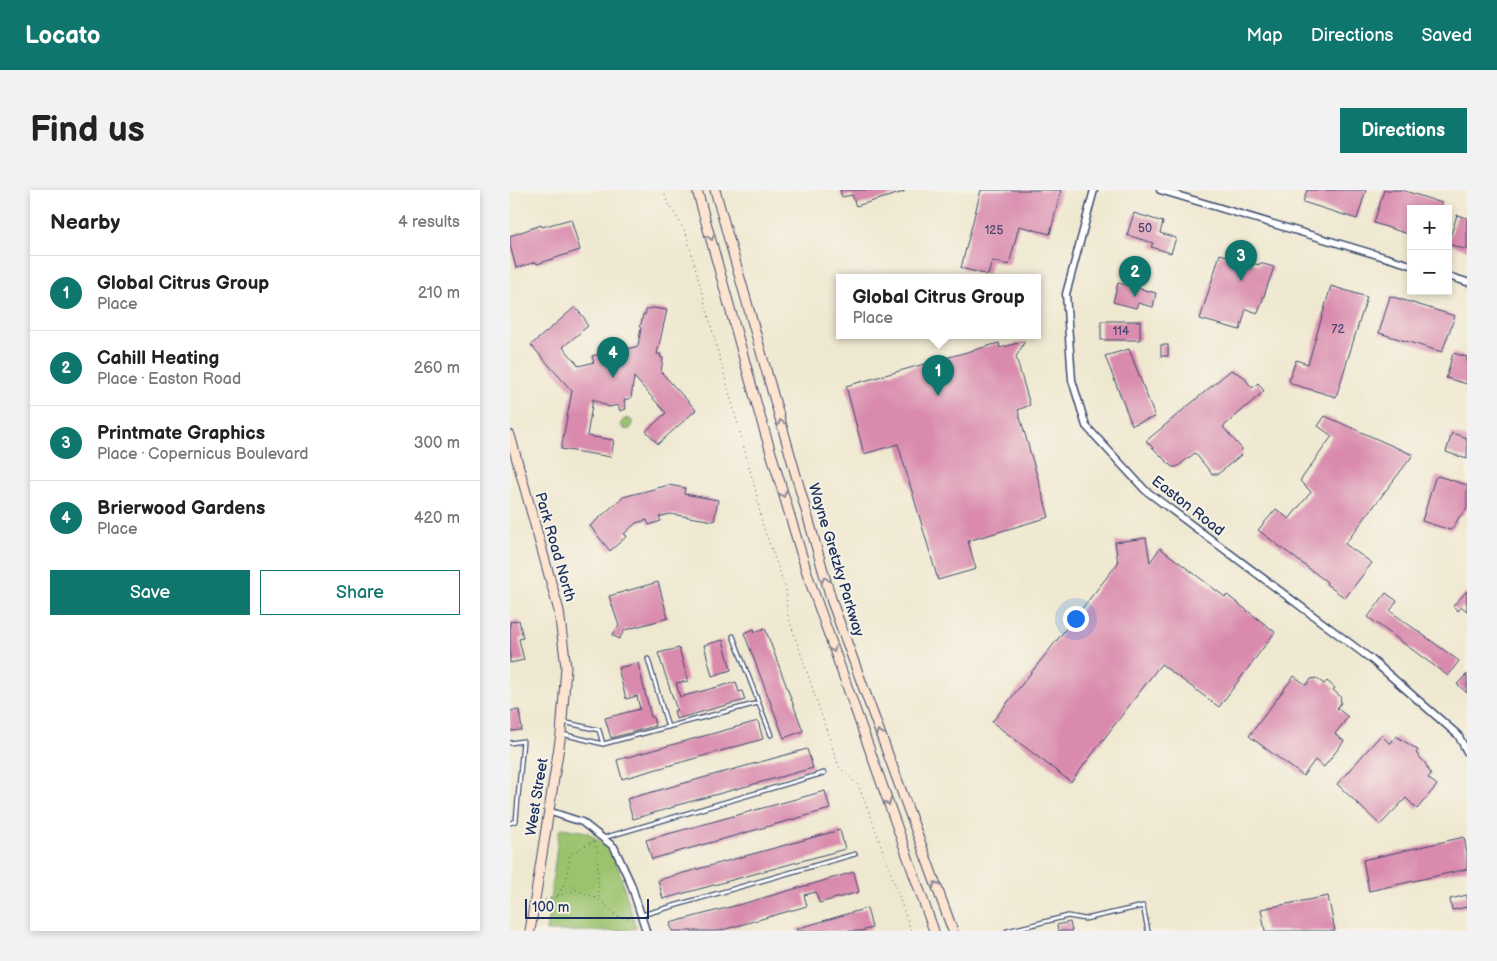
<!DOCTYPE html>
<meta charset="utf-8">
<style>
:root{--surface:#fff;--page:#f2f2f2;--text:#222;--muted:#767676;--line:#e0e0e0;--accent:#0f766e}
body{margin:0;font-family:"Balsamiq Sans",sans-serif;background:var(--page);color:var(--text)}
.controls{position:absolute;right:15px;top:15px;display:grid;overflow:hidden;border-radius:0px;box-shadow:0 2px 8px #0003}
.controls button{width:45px;height:45px;display:grid;place-items:center;padding:0;border:0;border-bottom:1px solid var(--line);background:var(--surface);color:var(--text);font:25px sans-serif}
.scale{position:absolute;left:15px;bottom:12px;width:124px;box-sizing:border-box;padding-left:5px;border:2px solid #1b2f5e;border-top:0;font-size:14px;line-height:18px;white-space:nowrap;color:#1b2f5e;-webkit-text-stroke:4px #f7f3e8;paint-order:stroke}
.you{position:absolute;left:565px;top:428px;width:18px;height:18px;margin:-12px;border:4px solid #fff;border-radius:50%;background:#1a73e8;box-shadow:0 0 0 8px #1a73e833}
.badge{display:grid;place-items:center;width:32px;height:32px;border-radius:50%;background:var(--accent);color:#fff;font-size:16px;font-weight:700}
.pin{position:absolute;translate:-50% -41px;filter:drop-shadow(0 1px 2px #0008)}
.pin::after{content:'';position:absolute;top:26px;width:18px;height:15px;background:inherit;clip-path:polygon(0 0,100% 0,50% 100%)}
.popup{position:absolute;left:326px;top:84px;width:205px;height:65px;box-sizing:border-box;display:grid;place-content:center;border-radius:0px;background:var(--surface);filter:drop-shadow(0 1px 4px #0005);font-size:16px;white-space:nowrap;color:var(--muted)}
.popup b{font-size:19px;color:var(--text)}
.popup::after{content:'';position:absolute;left:50%;top:100%;margin-left:-10px;border:10px solid transparent;border-top-color:var(--surface)}
.list{margin:0;padding:0;list-style:none}
h2{display:flex;justify-content:space-between;align-items:center;height:65px;margin:0;padding:0 20px;font-size:21px}
h2 small{font-size:16px;font-weight:400;color:var(--muted)}
.list li{display:grid;grid-template-columns:32px 1fr auto;gap:15px;align-items:center;box-sizing:border-box;height:75px;padding:0 20px;border-top:1px solid var(--line)}
.list b{display:block;font-size:19px;white-space:nowrap}
.list p{margin:0;font-size:16px;white-space:nowrap;color:var(--muted)}
.list em{font-size:16px;font-style:normal;color:var(--muted)}
.actions{display:flex;gap:10px;padding:15px 20px}
.actions a{flex:1;padding:11px 0;border:1px solid var(--accent);border-radius:0px;text-align:center;font-size:18px;color:var(--accent)}
.actions .main{background:var(--accent);color:#fff}
.map{position:relative;flex:none;width:957px;height:741px;overflow:hidden;border-radius:0px}
header{display:flex;align-items:center;gap:30px;box-sizing:border-box;height:70px;padding:0 25px;background:var(--accent);color:#fff}
header strong{font-size:24px}
nav{display:flex;gap:28px;margin-inline-start:auto;font-size:18px}
.intro{display:flex;align-items:center;justify-content:space-between;box-sizing:border-box;height:120px;padding:0 30px}
h1{margin:0;font-size:35px}
.button{padding:12px 22px;border-radius:0px;background:var(--accent);color:#fff;font-size:18px;font-weight:700}
main{display:flex;gap:30px;padding:0 30px}
aside{flex:1;background:var(--surface);border-radius:0px;box-shadow:0 2px 8px #0003}
.map>svg:first-child{display:block}
.green{fill:#9bc36e;stroke:#5b7966}
.building{fill:#d98aad}
.lines{fill:none;stroke-linecap:round;stroke-linejoin:round}
.service-casing{stroke:#3b4b6f;stroke-width:5.5}
.minor-casing{stroke:#3b4b6f;stroke-width:9}
.secondary-casing{stroke:#3b4b6f;stroke-width:11}
.path{stroke:#3b4b6f;stroke-width:1;stroke-dasharray:1 4;stroke-linecap:butt}
.service{stroke:#fff;stroke-width:3}
.minor{stroke:#fff;stroke-width:6}
.secondary{stroke:#fde4d0;stroke-width:9}
.oneway{stroke:#8c8a97}
.labels{text-anchor:middle;dominant-baseline:central;stroke-width:4;stroke-linejoin:round;paint-order:stroke}
.number-label{font-size:12px;fill:#4a4672}
.street-label{font-size:15px;fill:#1b2f5e;stroke:#f7f3e8}
</style>
<header>
<strong>Locato</strong>
<nav><a>Map</a><a>Directions</a><a>Saved</a></nav>
</header>
<div class="intro"><h1>Find us</h1><a class="button">Directions</a></div>
<main>
<aside>
<h2>Nearby<small>4 results</small></h2>
<ul class="list">
<li><span class="badge">1</span><div><b>Global Citrus Group</b><p>Place</p></div><em>210 m</em></li>
<li><span class="badge">2</span><div><b>Cahill Heating</b><p>Place · Easton Road</p></div><em>260 m</em></li>
<li><span class="badge">3</span><div><b>Printmate Graphics</b><p>Place · Copernicus Boulevard</p></div><em>300 m</em></li>
<li><span class="badge">4</span><div><b>Brierwood Gardens</b><p>Place</p></div><em>420 m</em></li>
</ul>
<div class="actions"><a class="main">Save</a><a>Share</a></div>
</aside>
<div class="map">
<svg width="957" height="741" viewBox="0 0 957 741">
<rect width="100%" height="100%" fill="#f7f3e8"/>
<filter id="ink" filterUnits="userSpaceOnUse"><feTurbulence type="fractalNoise" baseFrequency=".02" numOctaves="2"/><feDisplacementMap in="SourceGraphic" scale="10" xChannelSelector="R" yChannelSelector="G"/><feConvolveMatrix kernelMatrix="1 2 1 2 8 2 1 2 1" color-interpolation-filters="sRGB"/></filter>
<filter id="wash" filterUnits="userSpaceOnUse"><feTurbulence type="fractalNoise" baseFrequency=".0096" numOctaves="4" result="noise"/><feDisplacementMap in="SourceGraphic" scale="20" xChannelSelector="R" yChannelSelector="G"/><feGaussianBlur stdDeviation="1.12" result="paint"/><feColorMatrix in="noise" values="0 0 0 0 0 0 0 0 0 0 0 0 0 0 0 0 0 1.4 0 .05"/><feComposite in="paint" operator="in"/></filter>
<g filter="url(#wash)">
<rect width="100%" height="100%" fill="#efe8d0"/>
<g class="green">
<circle cx="117" cy="234" r="5.5"/>
<path d="M52,638l25,4 17,12 12,16 20,68 -15,3h-75l13,-100z"/>
</g>
<g id="blocks">
<g class="building">
<path d="M330,0h64v2l-48,14 -4,-11 -10,2z"/>
<path d="M471,0h80l-11,44 -31,-8 -10,39 -17,-4 -4,14 -27,-7z"/>
<path d="M797,0h59l-9,29 -54,-17z"/>
<path d="M874,0h18l40,13 -2,6h-29v26l-37,-12z"/>
<path d="M624,23l29,9 -3,11 16,5 -5,15 -20,-6 2,-4 -26,-8z"/>
<path d="M947,25l10,3v32l-19,-6z"/>
<path d="M61,29l9,31 -43,14 -1,-2 -20,6 -6,-23v-9l31,-11 1,2z"/>
<path d="M710,64l39,11 1,-2 14,4 -16,46 -12,-4 -6,21 -40,-11z"/>
<path d="M608,93l38,10 -3,14 -15,-4 -2,5 -23,-6z"/>
<path d="M821,96l36,11 -31,100 -44,-13 -3,-4 7,-20 12,4z"/>
<path d="M880,106l65,20 -13,36 -63,-19z"/>
<path d="M65,117l10,12v3l3,4 -25,21 16,19 15,-4 -2,-6 28,-8 1,3 17,-5 3,-18 -2,-2 2,-2 2,-10 2,1 1,-5 7,-2 14,2 -10,44h4l-1,3 3,1 -2,14 35,38 -38,34 -12,-13 20,-18 -32,-36 -3,21 -7,2 2,9 -6,2 -2,-6 -9,2 -16,-8 -6,37 27,4 -3,17 -50,-8 11,-58 -41,-46z"/>
<rect x="591" y="131" width="39" height="19"/>
<path d="M515,151l-9,16 14,48 -12,5 31,107 -81,24 8,28 -38,11 -40,-136 -34,10 -18,-68 153,-43 1,5z"/>
<rect x="651" y="155" width="7" height="11"/>
<path d="M619,159l26,68 -23,8 -27,-69z"/>
<path d="M943,163l14,4v27l-21,-6z"/>
<path d="M721,180l12,6 9,12 6,-5 6,8 -41,36 19,22 -1,6 -23,19h-6l-17,-21 -18,14h-5l-26,-26z"/>
<path d="M815,226l88,39 -68,89 27,19 -27,35 -19,-14 1,-2 -69,-52 18,-21 13,10 22,-27 -11,-11 32,-45 -14,-10z"/>
<path d="M942,243l15,5v21l-21,-7z"/>
<path d="M928,286l29,9v24l-4,5 -4,3 -5,10 -4,3 -28,-9 13,-43z"/>
<path d="M159,295l16,3 -1,6 34,6 -4,21 -44,-7 -11,3 2,4 -12,4 -2,-5 -11,3 -12,11 3,2 -17,15 -20,-25 33,-29z"/>
<path d="M636,348l4,24 10,-14 65,49 2,-2 48,37 -56,75 -58,-43 -90,118 -79,-60 126,-159 -3,-21z"/>
<path d="M148,392l10,36 -43,12 -6,9 -7,-4 7,-9 -10,-30z"/>
<path d="M957,401v20l-5,-4 -4,4 -5,-5z"/>
<path d="M876,403l11,8 -7,10 69,50 -11,15 -80,-59z"/>
<path d="M9,430l4,18 -4,1 5,21 -14,3v-41z"/>
<path d="M255,438l38,103 -19,7 -40,-105 10,-4 1,3z"/>
<path d="M213,450l8,30 -19,6 -8,-31z"/>
<path d="M169,458l9,33 -12,2 4,14 56,-15 3,10 3,-1 3,9 -69,19 -2,-8 3,-1 -19,-57z"/>
<path d="M128,473l13,54h2l2,9 -44,12 -6,-20 35,-9 -3,-13 -11,3 -8,-31z"/>
<path d="M957,484v19l-10,-9z"/>
<path d="M784,486l12,9 5,-6 5,-1 8,6 3,-3 8,7 -2,2 7,6 1,7 -4,5 11,9 -13,17 9,7 -20,26 -9,-7 -12,16 -54,-40z"/>
<path d="M9,520l3,20 -12,1v-20z"/>
<path d="M248,531l5,18 -141,40 -5,-19z"/>
<path d="M871,545l9,9 6,-8 22,14 -2,3 9,10 6,11 -3,4 9,7 -20,24 -11,-11 -26,27 -43,-41z"/>
<path d="M297,559l6,19 -139,38v1l-41,12 -6,-20z"/>
<path d="M315,601l5,18 -178,50 -6,-19z"/>
<path d="M330,640l5,19 -182,50 -5,-19z"/>
<path d="M954,647l3,16v16l-98,22 -6,-31z"/>
<path d="M344,682l5,20 -40,11 -3,-11 -12,3 3,11 -88,25h-47l-2,-8 79,-21z"/>
<path d="M957,705v12l-15,3 -2,-11z"/>
<path d="M818,706l7,35h-70l-4,-22z"/>
<path d="M357,718l5,20 -11,3h-64l-1,-2z"/>
<path d="M560,732l2,9h-14l-1,-6z"/>
</g>
</g>
</g>
<g filter="url(#ink)">
<use href="#blocks" fill-opacity="0" stroke="#3b4b6f" stroke-width="1"/>
<g class="lines">
<defs>
<g id="service">
<path d="M223,446l38,99"/>
<path d="M138,469l20,68"/>
<path d="M53,532l36,8 4,14"/>
<path d="M52,544l41,10 155,-41"/>
<path d="M0,553l13,-2 -7,80 -6,2"/>
<path d="M93,648l221,-65"/>
<path d="M132,725l213,-61"/>
<path d="M497,741l61,-15 17,3 58,-13 5,25"/>
</g>
<g id="minor">
<path d="M584,0l-28,104 6,86 14,46 59,64 226,169 87,76 9,17"/>
<path d="M650,0l251,75"/>
<path d="M938,86l19,6"/>
<path d="M38,621l34,11 32,25 17,37 15,47"/>
</g>
<g id="secondary">
<path d="M187,0l63,226 48,160 126,355"/>
<path d="M205,0l117,412 121,329"/>
<path d="M0,245l49,176 7,56 -5,67 -31,197"/>
</g>
</defs>
<use href="#service" class="service-casing"/>
<use href="#minor" class="minor-casing"/>
<use href="#secondary" class="secondary-casing"/>
<g class="path">
<path d="M154,0l2,9 20,34 70,259 6,31 24,66 1,24 52,154 19,18 13,32 40,114"/>
<path d="M84,652l3,6 2,52"/>
<path d="M57,691l10,9"/>
<path d="M47,706l20,-6c7,3 15,6 22,10 12,7 16,22 34,17"/>
<path d="M35,710l12,-3 9,-16 4,-27 24,-13"/>
</g>
<use href="#service" class="service"/>
<use href="#minor" class="minor"/>
<use href="#secondary" class="secondary"/>
</g>
<defs><path id="oneway-chevron" d="M-2-3.5L2.5 0L-2 3.5" fill="none" stroke-width="1.6" stroke-linecap="round" stroke-linejoin="round" transform="scale(1.25)"/></defs>
<g class="oneway">
<use href="#oneway-chevron" transform="translate(201 47) rotate(74)"/>
<use href="#oneway-chevron" transform="translate(271 233) rotate(-106)"/>
<use href="#oneway-chevron" transform="translate(273 304) rotate(73)"/>
<use href="#oneway-chevron" transform="translate(315 390) rotate(-106)"/>
<use href="#oneway-chevron" transform="translate(323 459) rotate(70)"/>
<use href="#oneway-chevron" transform="translate(369 543) rotate(-110)"/>
<use href="#oneway-chevron" transform="translate(378 612) rotate(70)"/>
<use href="#oneway-chevron" transform="translate(426 695) rotate(-111)"/>
</g>
</g>
<g class="labels">
<g class="number-label">
<text x="635" y="38">50</text>
<text x="484" y="40">125</text>
<text x="828" y="139">72</text>
<text x="611" y="141">114</text>
</g>
<g class="street-label">
<text transform="translate(678 316) rotate(38)">Easton Road</text>
<text transform="translate(45 357) rotate(74)">Park Road North</text>
<text transform="translate(326 370) rotate(73)">Wayne Gretzky Parkway</text>
<text transform="translate(27 607) rotate(-81)">West Street</text>
</g>
</g>
</svg>
<div class="controls">
<button>+</button>
<button>−</button>
</div>
<div class="scale">100 m</div>
<div class="you"></div>
<div class="pin badge" style="left:428px;top:206px">1</div>
<div class="popup"><b>Global Citrus Group</b>Place</div>
<div class="pin badge" style="left:625px;top:107px">2</div>
<div class="pin badge" style="left:731px;top:91px">3</div>
<div class="pin badge" style="left:103px;top:188px">4</div>
</div>
</main>
